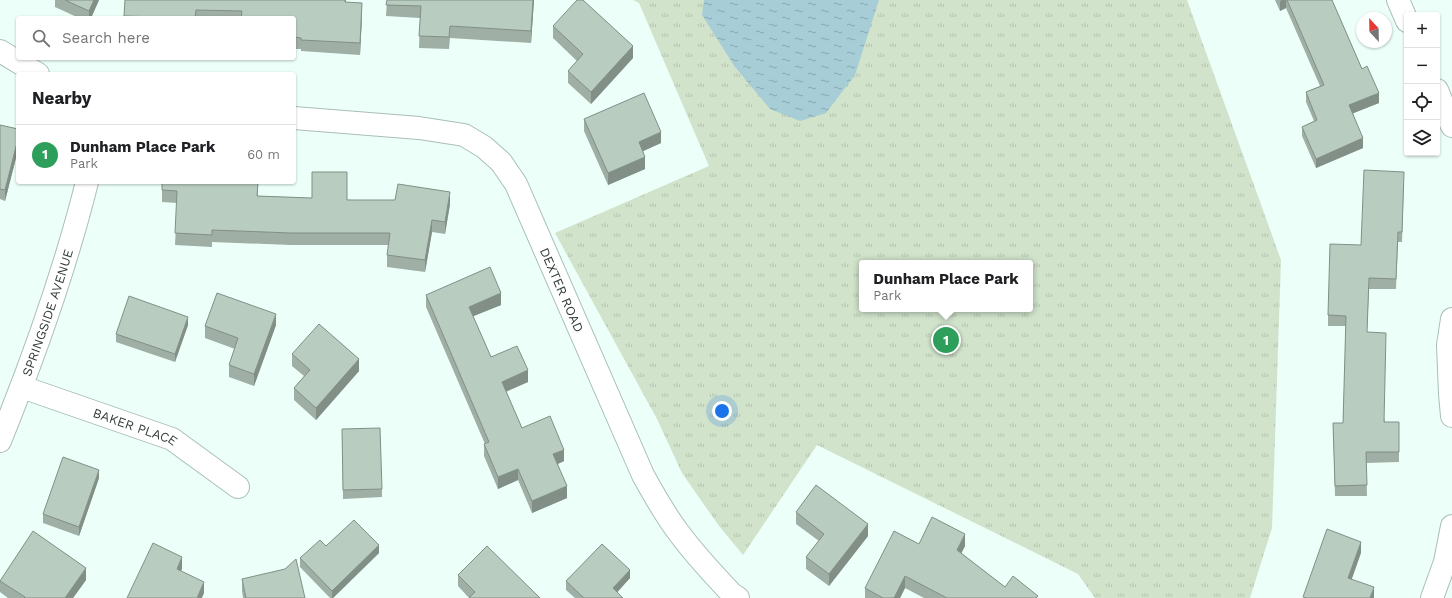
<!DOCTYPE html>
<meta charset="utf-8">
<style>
:root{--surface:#fff;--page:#f6f6f6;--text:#202124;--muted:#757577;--line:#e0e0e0;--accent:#7b5f32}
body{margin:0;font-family:"Work Sans",sans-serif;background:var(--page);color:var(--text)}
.controls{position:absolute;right:12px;top:12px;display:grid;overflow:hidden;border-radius:4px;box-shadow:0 1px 3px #0004}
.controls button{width:36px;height:36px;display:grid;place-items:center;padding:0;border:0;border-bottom:1px solid var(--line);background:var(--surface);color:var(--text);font:20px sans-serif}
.compass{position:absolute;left:1356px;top:12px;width:36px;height:36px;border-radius:50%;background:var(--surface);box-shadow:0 1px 3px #0004;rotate:338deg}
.you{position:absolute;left:722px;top:411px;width:14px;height:14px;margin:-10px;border:3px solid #fff;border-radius:50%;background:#1a73e8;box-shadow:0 0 0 6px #1a73e833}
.badge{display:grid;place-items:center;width:26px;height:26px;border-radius:50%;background:var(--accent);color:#fff;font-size:13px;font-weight:700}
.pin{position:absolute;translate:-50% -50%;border:2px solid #fff;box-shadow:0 1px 4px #0006}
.popup{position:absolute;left:859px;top:260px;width:174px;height:52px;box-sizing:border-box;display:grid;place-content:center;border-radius:4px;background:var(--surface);filter:drop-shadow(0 1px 3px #0005);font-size:13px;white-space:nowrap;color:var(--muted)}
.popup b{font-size:15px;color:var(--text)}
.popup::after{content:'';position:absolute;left:50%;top:100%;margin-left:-8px;border:8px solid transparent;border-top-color:var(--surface)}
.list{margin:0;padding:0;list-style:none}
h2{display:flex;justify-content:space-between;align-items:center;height:52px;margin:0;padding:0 16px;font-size:17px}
h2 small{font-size:13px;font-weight:400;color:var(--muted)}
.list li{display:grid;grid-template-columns:26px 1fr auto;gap:12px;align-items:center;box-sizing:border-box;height:60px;padding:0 16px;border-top:1px solid var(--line)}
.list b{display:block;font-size:15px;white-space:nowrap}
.list p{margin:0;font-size:13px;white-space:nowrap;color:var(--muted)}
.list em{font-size:13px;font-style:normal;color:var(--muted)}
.icon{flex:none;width:22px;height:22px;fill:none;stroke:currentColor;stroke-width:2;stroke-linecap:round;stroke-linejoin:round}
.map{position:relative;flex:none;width:1452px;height:598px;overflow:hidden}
.search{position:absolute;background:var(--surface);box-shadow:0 1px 3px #0004;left:16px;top:16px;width:280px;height:44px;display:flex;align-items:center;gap:10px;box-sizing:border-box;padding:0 14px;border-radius:4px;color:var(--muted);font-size:15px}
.panel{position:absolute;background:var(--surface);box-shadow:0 1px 3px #0004;left:16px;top:72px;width:280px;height:112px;border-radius:4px}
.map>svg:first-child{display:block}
.park{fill:url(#park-tufts);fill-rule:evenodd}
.water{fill:url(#water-ripples)}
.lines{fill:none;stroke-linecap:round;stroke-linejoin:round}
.minor-casing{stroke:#a8bfb8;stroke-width:24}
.minor{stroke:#fff;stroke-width:22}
.wall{fill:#9fafa5}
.shaded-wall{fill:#828f86}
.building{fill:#b9ccc0;stroke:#828f86}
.labels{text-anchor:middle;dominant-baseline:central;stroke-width:3.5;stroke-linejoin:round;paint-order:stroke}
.street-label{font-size:13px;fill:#353e3b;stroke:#fff}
</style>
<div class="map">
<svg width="1452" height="598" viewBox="0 0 1452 598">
<defs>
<pattern id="park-tufts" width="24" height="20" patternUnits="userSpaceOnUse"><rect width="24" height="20" fill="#d1e3cb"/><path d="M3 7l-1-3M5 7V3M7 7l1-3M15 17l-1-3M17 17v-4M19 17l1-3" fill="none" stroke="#b4c4af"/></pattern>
<pattern id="water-ripples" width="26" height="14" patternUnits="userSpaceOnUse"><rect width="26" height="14" fill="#a7cdd7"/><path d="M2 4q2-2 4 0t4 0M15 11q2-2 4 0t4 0" fill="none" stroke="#89a8b0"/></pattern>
</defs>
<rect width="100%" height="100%" fill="#ecfff9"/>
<path class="park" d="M633,0h554l94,260 -9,268 -22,70h-155l-17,-24 -261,-129 -74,110 -24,-29 -37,-53 -25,-54 -102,-186 154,-67 -70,-163zM862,263h168v46h-168z"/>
<path class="water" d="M704,0h175l-24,75 -29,38 -26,8 -30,-12 -35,-42 -33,-52z"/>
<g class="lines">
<defs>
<g id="minor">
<path d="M1398,0l9,21"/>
<path d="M0,51l38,23"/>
<path d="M1437,90l15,36"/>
<path id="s1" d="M294,118l125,10 45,7 20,12 17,15 15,22 127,291c11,20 22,40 36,58 16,22 34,41 53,61l6,4"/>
<path d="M1452,319l-4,26 2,49 2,22"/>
<path id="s2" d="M22,387l150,52 66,48"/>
<path id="s3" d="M0,441c34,-84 65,-171 87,-259"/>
<path d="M1432,598l13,-36 7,-36"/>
</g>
</defs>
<use href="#minor" class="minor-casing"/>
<use href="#minor" class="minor"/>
</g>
<g class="wall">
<path d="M55,0h44l-8,18h-12l-24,-11z"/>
<path d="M125,0h221v2l16,13 -2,40 -59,-4v-2h-7v-31h-170z"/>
<path d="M387,0h147l-3,43 -81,-5 -1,11 -30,-1 1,-30 -34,-2z"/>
<path d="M1275,0h57l30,69 17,34 -26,10 10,35 -47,20 -14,-32v-9l12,-6 -8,-19v-10l14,-6 -34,-78 -6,3z"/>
<path d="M553,26l80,32 -42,46 -23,-21v-12l9,-10 -24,-23z"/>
<path d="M584,119l77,24 -18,8 2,18 -37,16 -24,-54z"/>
<path d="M0,125l18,4v21l-13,51 -5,-2z"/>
<path d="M162,182h96v14l192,8 -5,30 -13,-2 -7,40 -38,-5v-12l2,-10h-98l-79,-3v5l-37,-2 2,-42 -15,-1z"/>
<path d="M1404,182l-2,60h-4l-2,47h-27l-2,43 18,90h14v40l-33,1 1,33h-32l-2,-73h10l3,-97h-18v-11l33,-70z"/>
<path d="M426,295l75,10 -28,11 18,41 37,25 -22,10 16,36 42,33 -6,3 9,34 -35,15 -14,-33 -20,9 -14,-33v-12h1l-59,-137z"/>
<path d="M188,325l-13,37 -59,-20v-8z"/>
<path d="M276,325l-22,61 -25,-9v-12l6,-16 -30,-11v-12z"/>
<path d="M292,354l67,17 -43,49 -22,-20v-12l10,-12 -12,-10z"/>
<path d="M342,438l40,51v8l-39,2z"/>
<path d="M99,478l-20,58 -36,-13v-9z"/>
<path d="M796,512l72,24 -39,50 -23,-17v-12l13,-16 -23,-17z"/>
<path d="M919,544l46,2 -4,7 44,34 33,11h-114l-19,-10 -5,10h-35v-10z"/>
<path d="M326,546l53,7 -46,45h-3l-30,-31v-9z"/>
<path d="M458,575l82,23h-71l-11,-12z"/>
<path d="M630,578l-13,14 6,6h-48l-9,-8v-9z"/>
<path d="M242,579l63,19h-62l-1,-7z"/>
<path d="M0,580h86l-13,18h-65l-8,-6z"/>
</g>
<g class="shaded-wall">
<path d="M94,0h5l-8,18h-2v-7z"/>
<path d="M533,0h1l-3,43v-12z"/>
<path d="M1282,0h4v8l-6,3v-10z"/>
<path d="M362,3v12l-2,40v-12z"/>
<path d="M633,46v12l-42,46v-12z"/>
<path d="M1379,93v10l-30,12v-10z"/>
<path d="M661,132v11l-22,10v-11z"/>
<path d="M1363,138v10l-47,20v-9z"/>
<path d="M18,139v11l-13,51v-11z"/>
<path d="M645,157v12l-37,16v-12z"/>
<path d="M450,192v12l-5,30v-12z"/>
<path d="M432,220v12l-7,40v-12z"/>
<path d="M501,293v12l-32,13v-11z"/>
<path d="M276,314v11l-22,61v-12z"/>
<path d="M188,317v8l-13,37v-8z"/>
<path d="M359,359v12l-43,49v-12z"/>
<path d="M528,370v12l-26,11v-11z"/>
<path d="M564,450v11l-11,5v-12z"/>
<path d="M518,469v11l-20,9v-12z"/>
<path d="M99,470v8l-20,58v-9z"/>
<path d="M567,486v12l-35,15v-12z"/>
<path d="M868,524v12l-39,50v-12z"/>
<path d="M965,534v12l-8,16v-12z"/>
<path d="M1361,542v11l-13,37v-12z"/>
<path d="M379,545v8l-46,45h-1v-7z"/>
<path d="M182,557v12l-5,12v-12z"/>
<path d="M86,568v12l-13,18h-8z"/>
<path d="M630,570v8l-17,19v-9z"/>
<path d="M905,576v12l-5,10h-6z"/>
<path d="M204,582v11l-2,5h-5z"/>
<path d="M1374,587v11h-4z"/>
</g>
<g class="building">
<path d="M65,0h29l-5,11z"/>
<path d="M125,0h220v2l17,1 -2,40 -59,-3v-2l-7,-1v-19h-53l1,-7 -46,-1 -1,8h-37v-1l-34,-1z"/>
<path d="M387,0h146l-2,31 -81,-5 -1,11 -30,-1 2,-30 -35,-1z"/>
<path d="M577,0h6l50,46 -42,46 -23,-21 15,-17 -30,-28z"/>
<path d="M1287,0h45l30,69 5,-3 12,27 -30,12 14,33 -47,21 -14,-32 15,-7 -11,-28 18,-7z"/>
<path d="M644,93l17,39 -22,10 6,15 -37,16 -24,-54z"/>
<path d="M0,125l18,4v10l-13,51 -5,-1z"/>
<path d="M1364,170l40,2 -2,60h-4l-2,47 -27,-1 -2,54 19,1 -2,89h15v30h-33l1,33 -32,1 -2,-63h10l3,-107 -18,-1 2,-71 31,1z"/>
<path d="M312,172h35v28h48l3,-16 52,8 -5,30 -13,-2 -7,40 -38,-5 3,-22h-99l-79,-3v5l-37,-2 2,-42 -15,-1v-8h96l-1,14 55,2z"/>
<path d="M490,267l11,26 -32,14 22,50 26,-11 11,24 -26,12 20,46 28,-12 14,34 -11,4 14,32 -35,15 -14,-32 -20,8 -14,-33 5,-2 -63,-147z"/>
<path d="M217,293l59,21 -22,60 -25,-9 9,-27 -33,-12z"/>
<path d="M129,296l59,21 -13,37 -59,-20z"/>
<path d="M319,324l40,35 -43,49 -22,-20 16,-18 -18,-16z"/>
<path d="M380,428l2,61 -39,1 -1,-61z"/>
<path d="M63,457l36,13 -20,57 -36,-13z"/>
<path d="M816,485l52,39 -39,50 -23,-17 18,-23 -28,-22z"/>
<path d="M932,517l33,17 -8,16 48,37 8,-11 25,20 -2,2h-89l-42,-22 -11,22h-11l-18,-10 29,-57 25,13z"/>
<path d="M354,520l25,25 -47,46 -32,-33 20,-18 6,6z"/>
<path d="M1327,529l34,13 -13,36 26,9 -4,11h-63l-4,-1z"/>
<path d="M33,531l53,37 -21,30h-41l1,-1 -25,-16z"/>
<path d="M153,543l29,14 -5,12 27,13 -7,16h-70z"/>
<path d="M602,544l28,26 -17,18 10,10h-39l-18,-17z"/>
<path d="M487,546l53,52h-71l6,-6 -17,-17z"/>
<path d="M296,559l9,39h-59l-4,-19 43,-10z"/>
</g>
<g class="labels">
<g class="street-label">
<text stroke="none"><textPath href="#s1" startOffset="359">DEXTER ROAD</textPath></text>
<text stroke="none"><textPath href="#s3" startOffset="137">SPRINGSIDE AVENUE</textPath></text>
<text stroke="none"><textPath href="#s2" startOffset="120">BAKER PLACE</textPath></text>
</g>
</g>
</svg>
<div class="controls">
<button>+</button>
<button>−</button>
<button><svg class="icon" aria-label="locate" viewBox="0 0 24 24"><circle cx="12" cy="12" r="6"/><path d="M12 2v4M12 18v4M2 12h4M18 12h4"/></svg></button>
<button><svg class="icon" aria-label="layers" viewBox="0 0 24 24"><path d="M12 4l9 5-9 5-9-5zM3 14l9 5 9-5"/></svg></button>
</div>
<svg class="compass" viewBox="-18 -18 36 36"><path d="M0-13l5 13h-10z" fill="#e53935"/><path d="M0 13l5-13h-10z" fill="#757577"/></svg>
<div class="you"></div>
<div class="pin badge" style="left:946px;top:340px;background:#2e9e5b">1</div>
<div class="popup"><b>Dunham Place Park</b>Park</div>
<div class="search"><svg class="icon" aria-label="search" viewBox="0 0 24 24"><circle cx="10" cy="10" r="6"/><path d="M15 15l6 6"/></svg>Search here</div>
<section class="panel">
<h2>Nearby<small></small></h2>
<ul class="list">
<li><span class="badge" style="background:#2e9e5b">1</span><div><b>Dunham Place Park</b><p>Park</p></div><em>60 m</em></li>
</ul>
</section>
</div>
